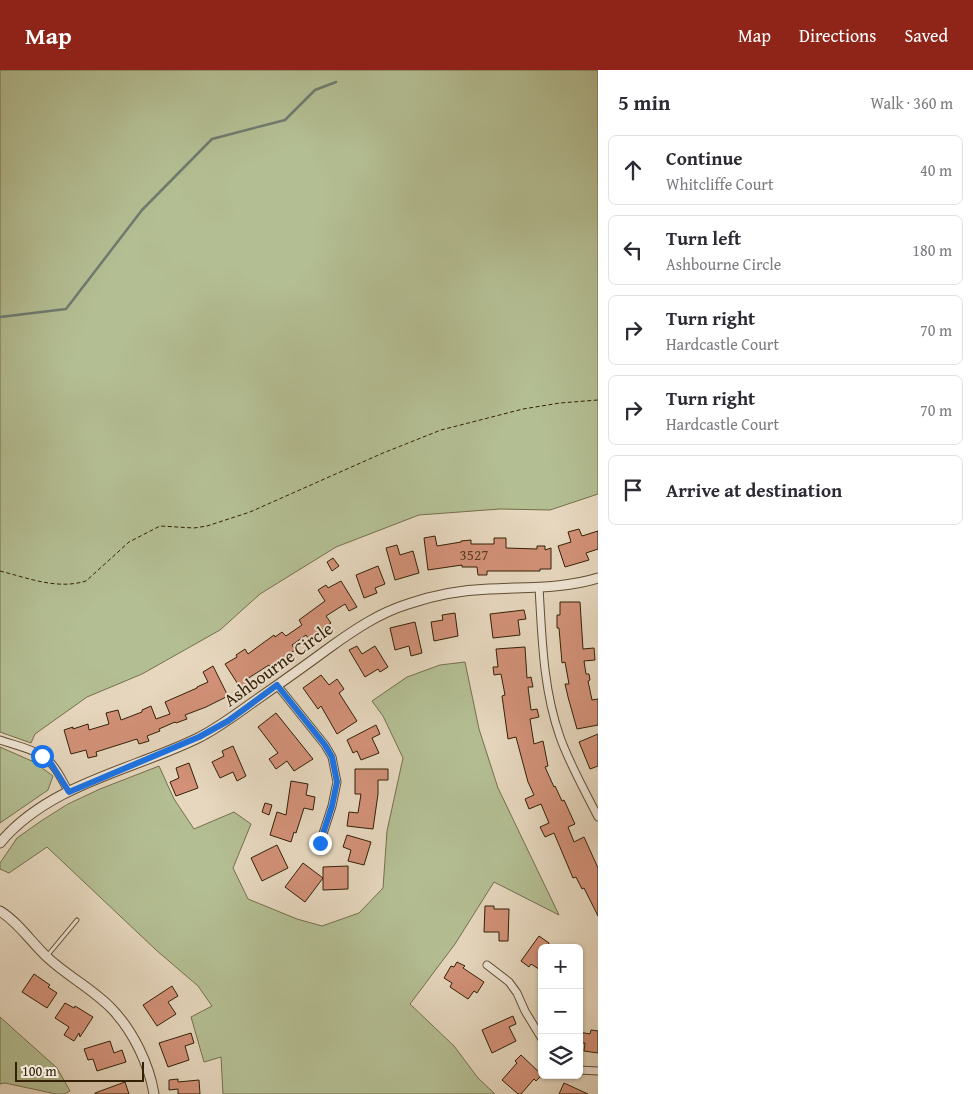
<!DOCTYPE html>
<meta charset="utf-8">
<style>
:root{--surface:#fff;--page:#f2f2f3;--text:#2b2b33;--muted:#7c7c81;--line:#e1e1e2;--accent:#8f2418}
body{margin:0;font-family:"Gentium Book Plus",serif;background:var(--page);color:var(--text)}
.controls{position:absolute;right:15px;bottom:15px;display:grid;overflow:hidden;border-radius:8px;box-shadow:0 1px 4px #0004}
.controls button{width:45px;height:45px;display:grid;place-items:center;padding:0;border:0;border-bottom:1px solid var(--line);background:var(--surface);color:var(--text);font:25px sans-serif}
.scale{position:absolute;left:15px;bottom:12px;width:129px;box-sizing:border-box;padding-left:5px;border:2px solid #332005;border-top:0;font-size:14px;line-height:18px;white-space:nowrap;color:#332005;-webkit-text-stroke:4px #efe5d5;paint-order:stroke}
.stop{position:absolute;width:15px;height:15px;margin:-11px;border:4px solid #1a73e8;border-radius:50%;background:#fff}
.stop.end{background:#1a73e8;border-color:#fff;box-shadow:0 1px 5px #0008}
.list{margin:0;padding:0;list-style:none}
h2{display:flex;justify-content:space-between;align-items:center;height:65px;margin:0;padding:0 20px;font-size:21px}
h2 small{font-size:16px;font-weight:400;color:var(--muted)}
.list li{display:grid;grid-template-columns:32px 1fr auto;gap:15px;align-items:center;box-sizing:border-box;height:70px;margin:0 10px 10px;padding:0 10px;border:1px solid var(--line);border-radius:8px}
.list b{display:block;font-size:19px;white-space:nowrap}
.list p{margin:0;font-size:16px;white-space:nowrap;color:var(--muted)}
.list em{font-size:16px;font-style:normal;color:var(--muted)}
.icon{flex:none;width:28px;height:28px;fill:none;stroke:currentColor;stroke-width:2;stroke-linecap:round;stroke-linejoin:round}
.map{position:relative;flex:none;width:598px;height:1024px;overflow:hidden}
header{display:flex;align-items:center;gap:30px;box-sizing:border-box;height:70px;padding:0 25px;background:var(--accent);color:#fff}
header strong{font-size:24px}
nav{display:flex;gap:28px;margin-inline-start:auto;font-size:18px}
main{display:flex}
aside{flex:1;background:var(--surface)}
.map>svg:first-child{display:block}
.green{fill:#b4be93;stroke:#746f4c}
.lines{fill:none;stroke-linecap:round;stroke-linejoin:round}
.stream{stroke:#6f7b6f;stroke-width:2.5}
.building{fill:#d29178;stroke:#332005}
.service-casing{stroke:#604e33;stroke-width:5}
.minor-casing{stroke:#604e33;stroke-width:9}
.tertiary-casing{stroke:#604e33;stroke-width:11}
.path{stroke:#332005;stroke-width:1;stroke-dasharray:4 2.5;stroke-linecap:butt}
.service{stroke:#efe5d5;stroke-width:3}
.minor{stroke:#efe5d5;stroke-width:7}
.tertiary{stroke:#efe5d5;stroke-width:9}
.route{stroke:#1a73e8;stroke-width:6}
.labels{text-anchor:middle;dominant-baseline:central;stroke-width:4;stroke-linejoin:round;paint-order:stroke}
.number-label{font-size:15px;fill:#5b3c22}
.street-label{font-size:18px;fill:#332005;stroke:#efe5d5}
</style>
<header>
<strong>Map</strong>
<nav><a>Map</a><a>Directions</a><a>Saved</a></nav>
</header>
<main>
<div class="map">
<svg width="598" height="1024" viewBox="0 0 598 1024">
<rect width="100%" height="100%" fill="#e6d7be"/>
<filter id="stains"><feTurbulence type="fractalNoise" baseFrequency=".004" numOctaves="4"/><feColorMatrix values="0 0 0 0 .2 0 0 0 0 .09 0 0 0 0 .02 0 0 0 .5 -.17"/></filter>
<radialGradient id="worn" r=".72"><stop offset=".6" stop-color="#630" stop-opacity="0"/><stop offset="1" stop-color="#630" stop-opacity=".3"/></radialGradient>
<g class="green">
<path d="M0,0h598v424l-48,16 -50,-1 -81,6 -83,32 -76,47 -40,36 -78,44 -55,23 -52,37 -4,9 -31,-11z"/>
<path d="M465,592l14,67 19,59 61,127 -65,-33 -39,62 -45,60 44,42 24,32 17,16h-272l-2,-37 -17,5 -13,-45 21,-11 -14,-20 -42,-36 -109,-103 -38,26 -9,-4v-6l17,-25 24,-17 27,-17 32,-15 59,-23 15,33 20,30 40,-17 17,12 -18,44 15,31 49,20 25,7 37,-13 24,-25 4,-57 16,-73 -20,-42 -11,-15 35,-24 33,-12z"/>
<path d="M0,677l34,15 19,14 -5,14 -48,33z"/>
<path d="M0,947l57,51 13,23 -6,3h-8l-51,-11 -5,1z"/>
</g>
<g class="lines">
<path class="stream" d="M0,247l66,-8 76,-99 70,-71 73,-19 30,-30 21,-8"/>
</g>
<g class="building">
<path d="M579,459l3,7 16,-5v18l-12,4 3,7 -24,7 -7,-21 13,-4 -3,-10z"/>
<path d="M435,466l2,10 24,-4v-1l10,-1v4h23v-6h12v10l31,1v-3h8v4l6,-2v21h-11v2h-53v4h-9l-1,-8h-15v-2l-34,5 -4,-32z"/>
<path d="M397,475l3,10 13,-4 6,22 -24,7 -9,-32z"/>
<path d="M333,488l6,8 -7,5 -5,-9z"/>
<path d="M378,496l7,18 -10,4 2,5 -13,5 -8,-23z"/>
<path d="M341,511l16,26 -8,4 -4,-7 -19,12 5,7 -13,9 2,3 -10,6 -4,-6 -14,10 3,5 -24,18 -2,-3 -22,14 5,8 -9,5 -18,-28 12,-7 -1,-2 9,-6 3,5 26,-19 1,2 7,-5 4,4 16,-11 -3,-5 26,-19 -7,-11 8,-5 2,3z"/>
<path d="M560,532h20l3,47 11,-1 1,12 -11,1 2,13h3l1,6 -2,1 4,19 6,-1v26l-21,4 -9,-32 -3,-13h4l-4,-22 -3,1 -3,-35h-2v-13h3z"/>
<path d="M524,540l2,9 -8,1 2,15 -27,3 -3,-24z"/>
<path d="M455,543l3,23 -24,5 -3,-19 12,-2 -1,-5z"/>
<path d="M415,552l7,31 -11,3 -2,-10 -14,4 -5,-22z"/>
<path d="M357,576l5,8 13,-8 13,21 -8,5 -2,-3 -13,8 -16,-27z"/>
<path d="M525,577l2,31 4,-1 2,10h-5l3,23 6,-1 2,8 -9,2 4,25 9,-3 5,25 -3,1 9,20 1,-1 7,15 2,-1 11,24 -7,3 6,15 10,-5 14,31v48l-14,-28 -2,1 -6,-12 -3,1 -19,-45 -9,4 -5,-10 9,-4 -8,-19 -12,5 -4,-10 9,-4 -6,-13 -12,-45 -8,2 -6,-43 3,-1 -4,-21 -7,1 -1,-8h5l-2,-18z"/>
<path d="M213,596l15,30 -22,11 -21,8 2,4 -11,4 -1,-1 -16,7 1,2 -13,5 2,5 -10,3 -2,-5 -41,13 1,4 -9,2 -2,-8 -15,4 -7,-24 9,-3v2l15,-5 1,6 20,-6 -3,-11 12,-3 3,10 21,-8v-2l9,-4 5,13 14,-5 -5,-12 32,-14v-1l11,-5 -5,-10z"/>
<path d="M321,605l8,10 8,-6 7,10 -5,4 18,28 -20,13 -16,-28 -3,3 -15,-21z"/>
<path d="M276,643l37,46 -19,12 -7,-10 -11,8 -7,-10 9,-6 -20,-26z"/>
<path d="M376,655l4,9 -8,4 7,15 -18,7 -4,-9 -4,2 -6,-13z"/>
<path d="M598,664v32l-8,3 -11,-27z"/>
<path d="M233,676l13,30 -9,5 -4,-9 -13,6 -8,-16 12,-6 -2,-5z"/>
<path d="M189,693l9,25 -22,8 -6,-14 9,-4 -3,-10z"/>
<path d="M355,699h33v11h-10v14l-5,35 -26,-3 2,-14 9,1 3,-19h-6z"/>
<path d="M291,711l17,3 -2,11 9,2 -2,13 -9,-2 -8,25 -2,-1 -3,10 -21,-7 7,-23 9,3z"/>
<path d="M265,733l7,2 -3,10 -7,-3z"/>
<path d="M347,765l24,7 -7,23 -16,-4 3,-11 -8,-3z"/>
<path d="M277,775l11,23 -26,13 -11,-23z"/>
<path d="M303,793l20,15 -18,24 -20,-15z"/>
<path d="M348,796v23l-25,1v-23z"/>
<path d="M485,836h9v3h15l-1,32h-9v-9h-15z"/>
<path d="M539,866l10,7 -2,5h-5v23l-11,-7 -2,3 -8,-6z"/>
<path d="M457,892l8,4 -2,2 21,14 -7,11 -3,-2 -6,8 -18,-12 2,-4 -8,-5 7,-12 3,1z"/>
<path d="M34,904l16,11 -2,2 9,6 -10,15 -25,-16z"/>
<path d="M172,916l6,10 -10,6 8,12 -19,12 -14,-21z"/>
<path d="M65,933l9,5 1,-2 18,11 -13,20 -1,-4 -5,8 -10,-6 5,-8 -14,-9z"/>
<path d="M513,946l3,8 -7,3 7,14 -24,12 -10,-23z"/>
<path d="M591,960l7,1v22l-14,-2 1,-8h-6v-11l11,2z"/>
<path d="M191,963l3,10 -9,3 4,14 -21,7 -9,-24z"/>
<path d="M110,971l4,12 8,-3 4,12 -29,9 -4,-12 -5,1 -4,-11z"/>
<path d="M521,985l21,20 -6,6 -2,-2 -13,15h-3l-16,-14 15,-17 -2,-2z"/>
<path d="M178,1009v3l21,-2 1,14h-22v-5l-9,1v-10z"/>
<path d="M125,1012l4,12h-34v-1z"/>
<path d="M564,1013l24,11h-29z"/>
</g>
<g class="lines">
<defs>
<path id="service" d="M47,886l30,-36"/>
<g id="minor">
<path d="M539,517c3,51 4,102 21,150 10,28 25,54 38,80"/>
<path d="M277,615l48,60 7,12 5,25 -5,24 -12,37"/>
<path d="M0,670c17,6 36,9 50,22 8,8 13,20 19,30"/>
<path d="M487,895l22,17 8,11 8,18 17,28"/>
<path d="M579,1000l19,1"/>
</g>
<g id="tertiary">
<path d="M0,773c49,-59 133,-73 198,-105 22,-11 41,-26 61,-40 23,-16 47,-33 70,-50 25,-18 50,-35 79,-44 26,-9 54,-14 81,-15 37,-2 74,0 109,-11"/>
<path d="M0,841c18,11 31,31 47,46 20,19 46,32 65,52 21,22 37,55 42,85"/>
</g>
</defs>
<use href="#service" class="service-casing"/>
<use href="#minor" class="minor-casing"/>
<use href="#tertiary" class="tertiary-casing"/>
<path class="path" d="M0,501c28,7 57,19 86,10l43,-39 31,-16 34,2 13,-2 43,-14 133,-59 58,-23 82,-21 37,-6 38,-3"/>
<use href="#service" class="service"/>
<use href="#minor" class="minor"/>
<use href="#tertiary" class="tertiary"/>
</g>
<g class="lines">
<path class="route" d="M42,686l8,6 19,30 130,-55 29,-16 49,-36 48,60 7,12 5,25 -5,24 -12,37"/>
</g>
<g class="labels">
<g class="number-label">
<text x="474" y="484">3527</text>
</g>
<g class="street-label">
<text transform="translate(278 594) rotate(-36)">Ashbourne Circle</text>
</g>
</g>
<rect width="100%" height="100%" filter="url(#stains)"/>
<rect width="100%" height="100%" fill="url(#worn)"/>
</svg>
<div class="controls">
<button>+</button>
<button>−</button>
<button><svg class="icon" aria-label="layers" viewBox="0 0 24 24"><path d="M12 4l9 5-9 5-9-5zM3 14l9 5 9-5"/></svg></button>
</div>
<div class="scale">100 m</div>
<div class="stop" style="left:42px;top:686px"></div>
<div class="stop end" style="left:320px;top:773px"></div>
</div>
<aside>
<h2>5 min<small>Walk · 360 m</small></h2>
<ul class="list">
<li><svg class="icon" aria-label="ahead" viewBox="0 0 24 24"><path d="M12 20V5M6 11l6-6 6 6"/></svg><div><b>Continue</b><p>Whitcliffe Court</p></div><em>40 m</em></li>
<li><svg class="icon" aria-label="left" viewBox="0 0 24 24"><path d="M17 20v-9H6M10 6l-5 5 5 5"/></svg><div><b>Turn left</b><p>Ashbourne Circle</p></div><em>180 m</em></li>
<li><svg class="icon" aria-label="right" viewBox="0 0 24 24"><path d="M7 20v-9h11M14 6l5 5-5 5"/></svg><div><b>Turn right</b><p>Hardcastle Court</p></div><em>70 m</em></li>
<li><svg class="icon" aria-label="right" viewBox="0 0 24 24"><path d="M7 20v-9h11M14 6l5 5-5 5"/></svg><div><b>Turn right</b><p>Hardcastle Court</p></div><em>70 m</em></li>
<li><svg class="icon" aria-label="arrive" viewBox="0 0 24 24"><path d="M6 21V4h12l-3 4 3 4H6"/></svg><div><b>Arrive at destination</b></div></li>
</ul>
</aside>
</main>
